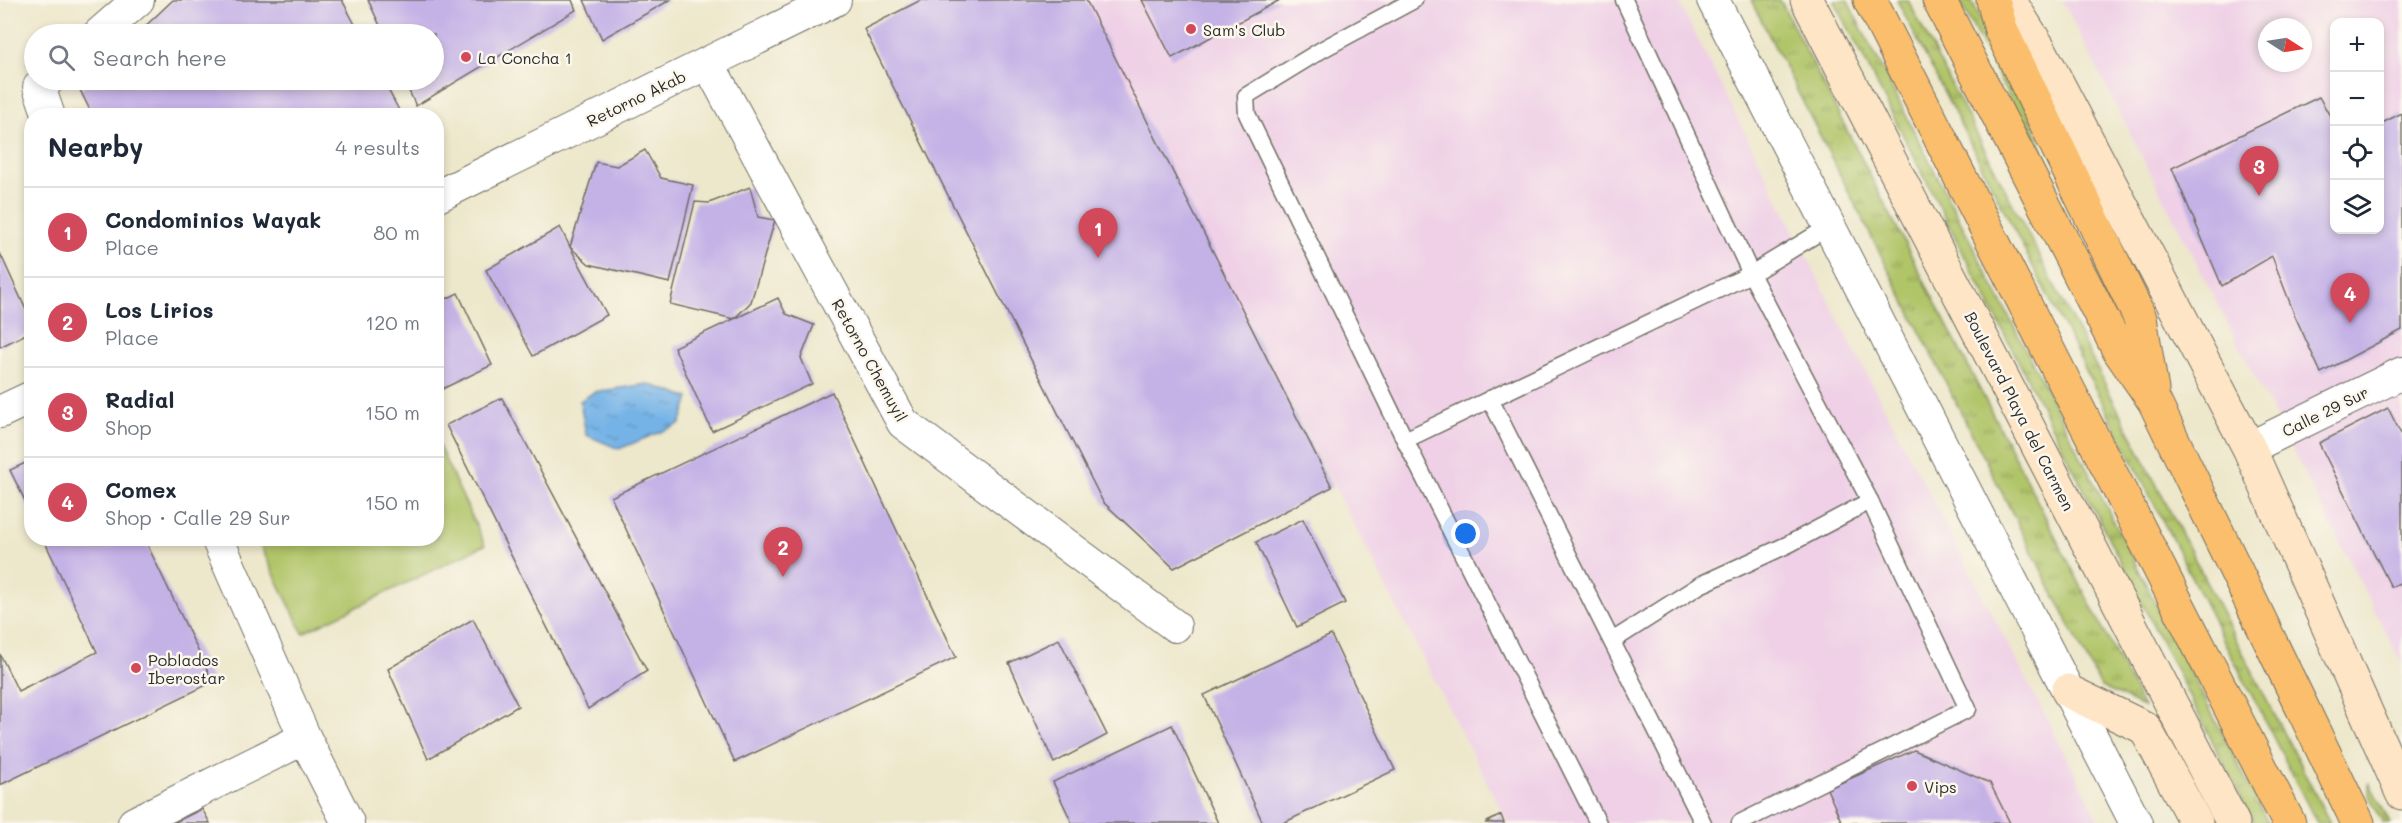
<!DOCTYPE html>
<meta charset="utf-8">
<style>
:root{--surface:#fff;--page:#f2f2f3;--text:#1f2937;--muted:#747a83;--line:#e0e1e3;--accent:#d1495b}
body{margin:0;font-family:Mali,sans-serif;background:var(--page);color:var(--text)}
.controls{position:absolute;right:18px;top:18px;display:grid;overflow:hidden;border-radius:12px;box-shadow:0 3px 9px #0003}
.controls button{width:54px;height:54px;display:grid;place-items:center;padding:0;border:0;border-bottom:2px solid var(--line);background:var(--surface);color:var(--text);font:30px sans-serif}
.compass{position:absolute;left:2258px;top:18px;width:54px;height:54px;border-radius:50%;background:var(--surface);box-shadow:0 3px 9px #0003;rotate:102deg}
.you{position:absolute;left:1466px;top:534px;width:21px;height:21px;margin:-15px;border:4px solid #fff;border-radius:50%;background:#1a73e8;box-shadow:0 0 0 9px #1a73e833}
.badge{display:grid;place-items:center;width:39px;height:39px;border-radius:50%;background:var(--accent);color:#fff;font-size:20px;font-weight:700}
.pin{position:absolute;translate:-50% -50px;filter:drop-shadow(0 2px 3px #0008)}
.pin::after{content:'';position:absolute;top:32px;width:21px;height:18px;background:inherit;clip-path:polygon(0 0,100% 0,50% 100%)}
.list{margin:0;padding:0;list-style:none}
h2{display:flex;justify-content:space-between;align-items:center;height:78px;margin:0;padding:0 24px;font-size:26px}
h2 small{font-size:20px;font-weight:400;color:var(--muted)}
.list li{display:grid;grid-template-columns:39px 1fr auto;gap:18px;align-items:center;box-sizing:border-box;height:90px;padding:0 24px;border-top:2px solid var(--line)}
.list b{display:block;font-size:22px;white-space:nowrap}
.list p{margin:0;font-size:20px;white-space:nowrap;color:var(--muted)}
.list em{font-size:20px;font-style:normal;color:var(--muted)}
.icon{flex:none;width:33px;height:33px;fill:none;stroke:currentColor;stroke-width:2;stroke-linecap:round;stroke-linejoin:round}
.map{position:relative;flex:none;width:2402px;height:823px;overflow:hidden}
.search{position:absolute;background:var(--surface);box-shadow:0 3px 9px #0003;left:24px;top:24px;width:420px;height:66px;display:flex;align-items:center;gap:15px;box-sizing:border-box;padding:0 21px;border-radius:33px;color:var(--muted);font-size:22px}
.panel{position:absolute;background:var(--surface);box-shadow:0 3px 9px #0003;left:24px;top:108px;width:420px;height:438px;border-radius:24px}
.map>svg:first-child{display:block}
.built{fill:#efd0e6;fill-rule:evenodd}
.grass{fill:url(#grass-tufts);stroke:#6e784a;stroke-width:1.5}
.park{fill:#b0c468;stroke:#6e784a;stroke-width:1.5}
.water{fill:url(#water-ripples);stroke:#506f89;stroke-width:1.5}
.building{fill:#c4b1e6}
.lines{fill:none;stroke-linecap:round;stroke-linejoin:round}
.lane-casing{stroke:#6f6d63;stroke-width:19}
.street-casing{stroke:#6f6d63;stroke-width:34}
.secondary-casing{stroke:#6f6d63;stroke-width:35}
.highway-casing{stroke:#6f6d63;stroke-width:35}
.lane{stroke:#fff;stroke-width:16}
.street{stroke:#fff;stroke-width:32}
.secondary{stroke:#fde5c5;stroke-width:33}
.highway{stroke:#fabe6d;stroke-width:33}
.poi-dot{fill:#d1495b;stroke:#fbf7ec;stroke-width:2}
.labels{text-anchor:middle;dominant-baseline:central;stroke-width:5;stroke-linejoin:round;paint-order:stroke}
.poi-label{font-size:16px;fill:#2b2b2b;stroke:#fbf7ec;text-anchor:start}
.street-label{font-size:16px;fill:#2b2b2b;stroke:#fbf7ec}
</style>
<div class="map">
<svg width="2402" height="823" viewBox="0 0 2402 823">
<defs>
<pattern id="grass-tufts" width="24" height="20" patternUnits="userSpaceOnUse" patternTransform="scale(1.5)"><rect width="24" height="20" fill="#b0c468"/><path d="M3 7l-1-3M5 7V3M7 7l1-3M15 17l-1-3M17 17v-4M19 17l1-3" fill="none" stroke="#8f9f56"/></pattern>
<pattern id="water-ripples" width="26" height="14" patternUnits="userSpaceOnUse" patternTransform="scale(1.5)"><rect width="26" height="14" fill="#74b3e7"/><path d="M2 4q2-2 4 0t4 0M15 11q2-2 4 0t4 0" fill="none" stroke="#5f92bb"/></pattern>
</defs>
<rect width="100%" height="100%" fill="#fbf7ec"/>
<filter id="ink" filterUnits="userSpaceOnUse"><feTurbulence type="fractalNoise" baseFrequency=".0167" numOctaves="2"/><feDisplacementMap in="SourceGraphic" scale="12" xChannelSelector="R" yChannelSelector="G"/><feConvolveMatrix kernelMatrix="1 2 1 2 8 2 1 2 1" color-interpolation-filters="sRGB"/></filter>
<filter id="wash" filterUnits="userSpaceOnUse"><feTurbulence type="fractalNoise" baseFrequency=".008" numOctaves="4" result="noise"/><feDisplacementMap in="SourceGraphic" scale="24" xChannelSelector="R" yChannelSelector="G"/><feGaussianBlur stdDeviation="1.35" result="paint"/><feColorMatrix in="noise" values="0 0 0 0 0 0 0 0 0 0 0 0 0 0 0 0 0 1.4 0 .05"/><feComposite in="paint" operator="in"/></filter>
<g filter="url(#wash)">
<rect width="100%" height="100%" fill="#ede7cb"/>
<g class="built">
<path d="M1083,0h595l168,334 255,489h-593z"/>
<path d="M2062,0h340v664zM2334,22h46v208h-46zM2267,27h36v36h-36z"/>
</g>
<g class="grass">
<path d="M1751,0h29l363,707 -42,-20z"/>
<path d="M1834,0h13l421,823h-14z"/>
<path d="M1897,0h11l422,823h-13z"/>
<path d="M1959,0h12l58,114 17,45 -27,-42z"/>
<path d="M2369,782l21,41h-7l-14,-27z"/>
</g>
<path class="park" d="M437,442l48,103 -182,88 -46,-94 179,-1z"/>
<path class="water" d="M648,384l41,14 -9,26 -61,25 -33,-14 -6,-34 14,-9z"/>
<g id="blocks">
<g class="building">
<path d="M173,0h169l18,34h-223z"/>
<path d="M368,0h204l4,10 -160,96 -12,-26h30v-46h-50z"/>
<path d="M584,0h86l-68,39z"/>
<path d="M921,0h165l246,487 -158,81 -71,-66 -239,-473z"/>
<path d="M1142,0h138l-108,58z"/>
<path d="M91,80h292l19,36h-309l-13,-26z"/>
<path d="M2319,97l15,26v107h46v-106l22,-11v217l-81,43 -26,-57 -23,-60 -50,30 -50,-118z"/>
<path d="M645,150l16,28 32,7 -23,98 -81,-19 -19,-17 37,68 -74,41 -47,-86 74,-43 10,20 26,-85 21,4z"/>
<path d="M750,187l8,30 17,3 -24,82 -17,17 44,-21 8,16 28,11 -13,33 11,26 -100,47 -38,-84 60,-28 -64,-15 25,-102 14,1z"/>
<path d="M0,253l32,70v8l-32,16z"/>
<path d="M458,293l34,72 -56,27v-88z"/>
<path d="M832,392l124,265 -221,105 -124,-265z"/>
<path d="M502,398l145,273 -59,38 -142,-284z"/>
<path d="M2388,408l14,28v146l-11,5 -72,-144z"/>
<path d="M32,460v55l-22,-45z"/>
<path d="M1303,519l42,84 -48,24 -41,-85z"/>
<path d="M43,538h101l69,144 -213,103v-131l18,37 79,-39z"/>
<path d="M473,619l45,87 -90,53 -40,-90z"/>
<path d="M1331,635l64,135 -112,53h-20l-59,-128z"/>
<path d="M1059,639l48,96 -53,28 -45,-100z"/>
<path d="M1172,725l46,98h-146l-19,-41z"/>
<path d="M1914,750l76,33 20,40h-168l-15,-34z"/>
<path d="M202,809l8,14h-37z"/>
<path d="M1501,815l3,8h-19z"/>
</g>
</g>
</g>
<g filter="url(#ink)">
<use href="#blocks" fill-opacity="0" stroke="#6f6d63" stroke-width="1.5"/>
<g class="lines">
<defs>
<g id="lane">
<path d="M1414,0l-91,49 -77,47 1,18 158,326 193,383"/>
<path d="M1624,0l127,274 119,227 98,208 -228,114"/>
<path d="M1490,399l213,424"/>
<path d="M1405,440l346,-166 79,-48"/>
<path d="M1612,641l88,-56 89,-41 81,-43"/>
</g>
<g id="street">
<path d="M1713,0l423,823"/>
<path d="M99,34l39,-34"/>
<path d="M708,63l195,360 272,203"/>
<path d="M48,80l-9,7 10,29"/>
<path d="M436,197l399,-197"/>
<path d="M0,412l32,-15"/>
<path d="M2249,448l153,-75"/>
<path d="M217,538l88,200 43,85"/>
<path d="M134,823l171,-85"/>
</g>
<g id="secondary">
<path d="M1807,0l426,823"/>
<path d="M2009,0l30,48 210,400 153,345"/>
<path d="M2068,691l77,37 51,95"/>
</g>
<g id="highway">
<path d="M1870,0l419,823"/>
<path d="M1939,0l179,349 36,52 204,422"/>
<path d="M1993,0l8,30 139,288 12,72"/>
</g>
</defs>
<use href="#lane" class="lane-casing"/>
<use href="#street" class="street-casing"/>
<use href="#secondary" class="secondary-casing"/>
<use href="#highway" class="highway-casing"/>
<use href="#lane" class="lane"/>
<use href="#street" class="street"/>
<use href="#secondary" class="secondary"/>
<use href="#highway" class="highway"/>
</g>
</g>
<g class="poi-dot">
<circle cx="1191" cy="29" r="6"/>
<circle cx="466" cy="57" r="6"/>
<circle cx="136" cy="668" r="6"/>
<circle cx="1912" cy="786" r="6"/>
</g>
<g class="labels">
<g class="poi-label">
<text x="1203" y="29">Sam's Club</text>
<text x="478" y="57">La Concha 1</text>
<text x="148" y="659">Poblados<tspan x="148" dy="18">Iberostar</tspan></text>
<text x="1924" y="786">Vips</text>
</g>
<g class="street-label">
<text transform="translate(636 98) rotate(-26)">Retorno Akab</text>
<text transform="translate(870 360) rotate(61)">Retorno Chemuyil</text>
<text transform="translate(2020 411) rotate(63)">Boulevard Playa del Carmen</text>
<text transform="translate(2325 411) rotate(-26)">Calle 29 Sur</text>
</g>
</g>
</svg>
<div class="controls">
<button>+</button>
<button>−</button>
<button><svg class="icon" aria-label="locate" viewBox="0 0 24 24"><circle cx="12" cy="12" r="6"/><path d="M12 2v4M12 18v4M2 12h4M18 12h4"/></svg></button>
<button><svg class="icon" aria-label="layers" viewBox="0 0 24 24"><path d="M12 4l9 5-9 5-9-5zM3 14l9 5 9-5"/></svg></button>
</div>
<svg class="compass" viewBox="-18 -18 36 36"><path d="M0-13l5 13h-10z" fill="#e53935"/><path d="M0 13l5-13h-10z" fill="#747a83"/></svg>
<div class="you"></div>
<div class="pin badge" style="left:1098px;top:258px">1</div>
<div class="pin badge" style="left:783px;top:577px">2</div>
<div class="pin badge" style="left:2259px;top:196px">3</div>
<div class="pin badge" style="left:2350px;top:323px">4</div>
<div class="search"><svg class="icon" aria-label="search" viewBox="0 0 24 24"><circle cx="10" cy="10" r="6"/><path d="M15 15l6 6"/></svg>Search here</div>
<section class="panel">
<h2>Nearby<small>4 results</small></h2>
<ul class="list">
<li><span class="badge">1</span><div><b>Condominios Wayak</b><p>Place</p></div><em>80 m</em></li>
<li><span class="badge">2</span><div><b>Los Lirios</b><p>Place</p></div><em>120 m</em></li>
<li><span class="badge">3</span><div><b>Radial</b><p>Shop</p></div><em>150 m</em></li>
<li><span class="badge">4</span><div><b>Comex</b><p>Shop · Calle 29 Sur</p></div><em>150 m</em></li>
</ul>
</section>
</div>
